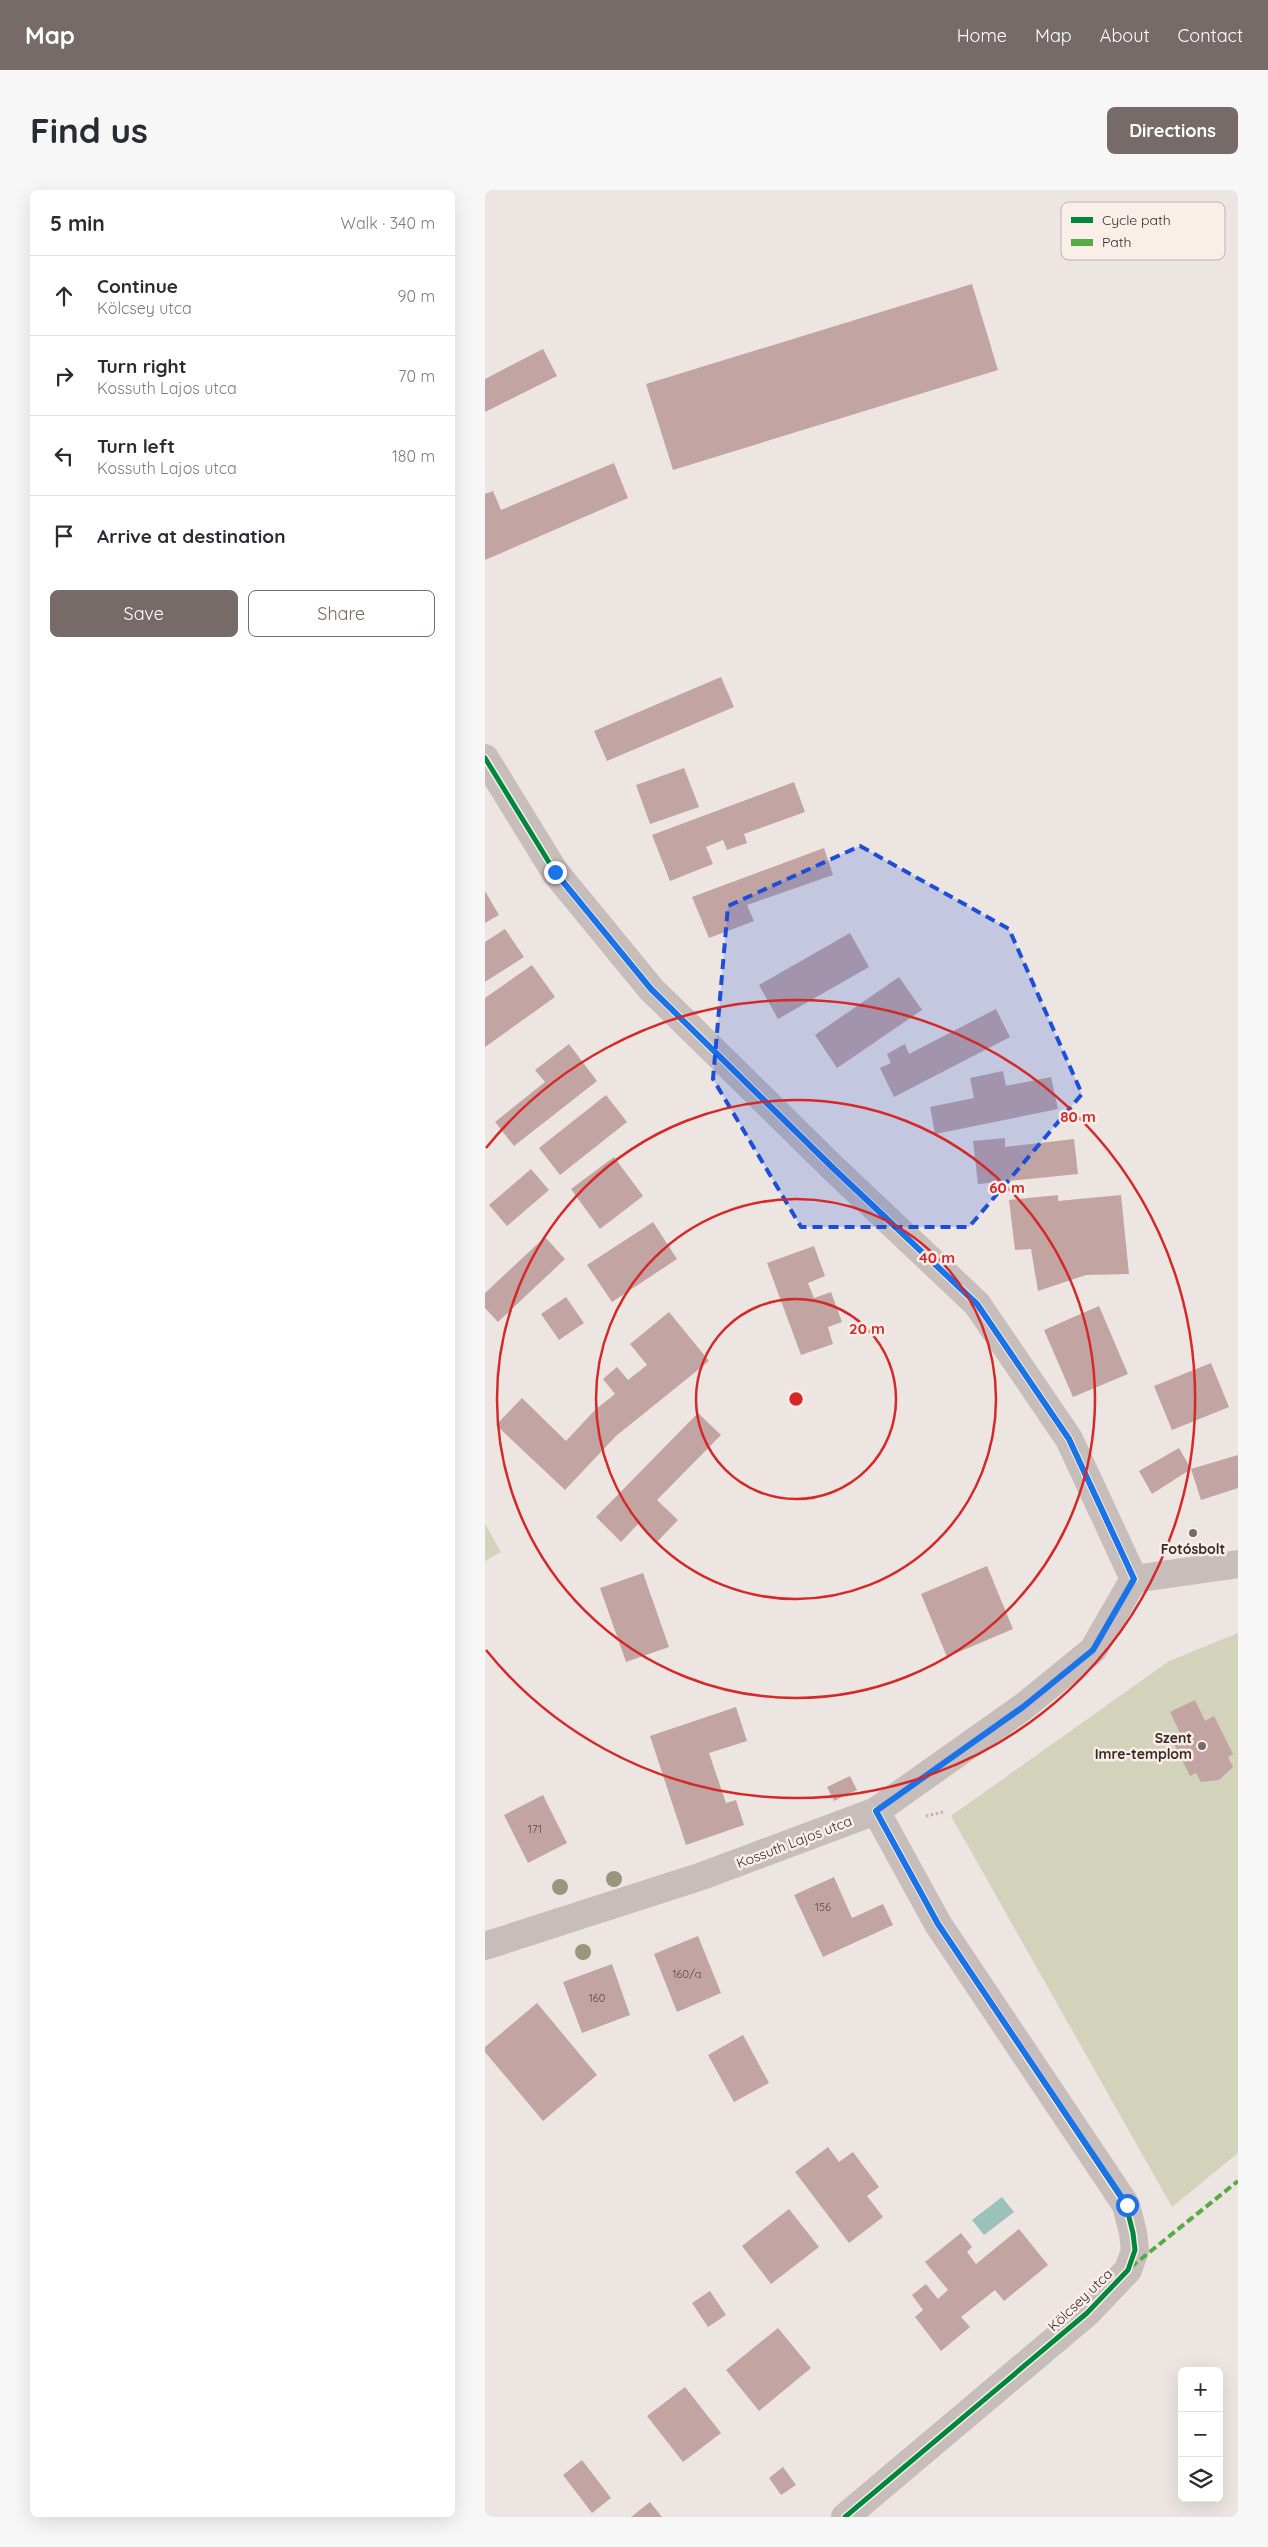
<!DOCTYPE html>
<meta charset="utf-8">
<style>
:root{--surface:#fff;--page:#f7f7f7;--text:#2b2b33;--muted:#7c7c81;--line:#e1e1e2;--accent:#776b69}
body{margin:0;font-family:Quicksand,sans-serif;background:var(--page);color:var(--text)}
.controls{position:absolute;right:15px;bottom:15px;display:grid;overflow:hidden;border-radius:8px;box-shadow:0 5px 20px #0002}
.controls button{width:45px;height:45px;display:grid;place-items:center;padding:0;border:0;border-bottom:1px solid var(--line);background:var(--surface);color:var(--text);font:25px sans-serif}
.stop{position:absolute;width:15px;height:15px;margin:-11px;border:4px solid #1a73e8;border-radius:50%;background:#fff}
.stop.end{background:#1a73e8;border-color:#fff;box-shadow:0 1px 5px #0008}
.list{margin:0;padding:0;list-style:none}
h2{display:flex;justify-content:space-between;align-items:center;height:65px;margin:0;padding:0 20px;font-size:21px}
h2 small{font-size:16px;font-weight:400;color:var(--muted)}
.list li{display:grid;grid-template-columns:32px 1fr auto;gap:15px;align-items:center;box-sizing:border-box;height:80px;padding:0 20px;border-top:1px solid var(--line)}
.list b{display:block;font-size:19px;white-space:nowrap}
.list p{margin:0;font-size:16px;white-space:nowrap;color:var(--muted)}
.list em{font-size:16px;font-style:normal;color:var(--muted)}
.actions{display:flex;gap:10px;padding:15px 20px}
.actions a{flex:1;padding:11px 0;border:1px solid var(--accent);border-radius:8px;text-align:center;font-size:18px;color:var(--accent)}
.actions .main{background:var(--accent);color:#fff}
.icon{flex:none;width:28px;height:28px;fill:none;stroke:currentColor;stroke-width:2;stroke-linecap:round;stroke-linejoin:round}
.map{position:relative;flex:none;width:753px;height:2327px;overflow:hidden;border-radius:8px}
header{display:flex;align-items:center;gap:30px;box-sizing:border-box;height:70px;padding:0 25px;background:var(--accent);color:#fff}
header strong{font-size:24px}
nav{display:flex;gap:28px;margin-inline-start:auto;font-size:18px}
.intro{display:flex;align-items:center;justify-content:space-between;box-sizing:border-box;height:120px;padding:0 30px}
h1{margin:0;font-size:35px}
.button{padding:12px 22px;border-radius:8px;background:var(--accent);color:#fff;font-size:18px;font-weight:700}
main{display:flex;gap:30px;padding:0 30px}
aside{flex:1;background:var(--surface);border-radius:8px;box-shadow:0 5px 20px #0002}
.map>svg:first-child{display:block}
.green{fill:#d3d2ba}
.water{fill:#9cc1ba}
.building{fill:#c2a5a2}
.lines{fill:none;stroke-linecap:round;stroke-linejoin:round}
.path{stroke:#c0b5b2;stroke-width:3;stroke-dasharray:2.5 2.5;stroke-linecap:butt}
.minor{stroke:#c7bdba;stroke-width:28}
.quiet{stroke:#55ab44;stroke-width:4;stroke-dasharray:8 4;stroke-linecap:butt}
.cycleway-casing{stroke:#faeee8;stroke-width:8}
.cycleway{stroke:#00873e;stroke-width:5}
.tree{fill:#97977c}
.route{stroke:#1a73e8;stroke-width:6}
.marked{fill:#1d4ed8;fill-opacity:0.2;stroke:#1d4ed8;stroke-width:4;stroke-dasharray:10 6;stroke-linejoin:round}
.ring{fill:none;stroke:#d62828;stroke-width:2.5}
.poi-dot{fill:#776b69;stroke:#faeee8;stroke-width:2}
.labels{text-anchor:middle;dominant-baseline:central;stroke-width:5;stroke-linejoin:round;paint-order:stroke}
.number-label{font-size:11px;fill:#5a4946}
.poi-label{font-size:14px;font-weight:bold;fill:#382a28;stroke:#faeee8}
.street-label{font-size:14px;fill:#382a28;stroke:#faeee8}
.key{fill:#faeee8;stroke:#c0b3ae;stroke-width:1}
.key-label{font-size:14px;fill:#382a28}
.centre{fill:#d62828;stroke:#faeee8;stroke-width:2.5}
.ring-label{font-size:15px;text-anchor:middle;font-weight:bold;fill:#d62828;stroke:#faeee8;stroke-width:5;stroke-linejoin:round;paint-order:stroke}
</style>
<header>
<strong>Map</strong>
<nav><a>Home</a><a>Map</a><a>About</a><a>Contact</a></nav>
</header>
<div class="intro"><h1>Find us</h1><a class="button">Directions</a></div>
<main>
<aside>
<h2>5 min<small>Walk · 340 m</small></h2>
<ul class="list">
<li><svg class="icon" aria-label="ahead" viewBox="0 0 24 24"><path d="M12 20V5M6 11l6-6 6 6"/></svg><div><b>Continue</b><p>Kölcsey utca</p></div><em>90 m</em></li>
<li><svg class="icon" aria-label="right" viewBox="0 0 24 24"><path d="M7 20v-9h11M14 6l5 5-5 5"/></svg><div><b>Turn right</b><p>Kossuth Lajos utca</p></div><em>70 m</em></li>
<li><svg class="icon" aria-label="left" viewBox="0 0 24 24"><path d="M17 20v-9H6M10 6l-5 5 5 5"/></svg><div><b>Turn left</b><p>Kossuth Lajos utca</p></div><em>180 m</em></li>
<li><svg class="icon" aria-label="arrive" viewBox="0 0 24 24"><path d="M6 21V4h12l-3 4 3 4H6"/></svg><div><b>Arrive at destination</b></div></li>
</ul>
<div class="actions"><a class="main">Save</a><a>Share</a></div>
</aside>
<div class="map">
<svg width="753" height="2327" viewBox="0 0 753 2327">
<rect width="100%" height="100%" fill="#ede5e1"/>
<g class="green">
<path d="M0,1334l16,28 -16,9z"/>
<path d="M753,1443v520l-66,54 -221,-391 218,-155z"/>
</g>
<path class="water" d="M517,2007l12,15 -30,23 -12,-15z"/>
<g class="building">
<path d="M487,94l26,86 -325,100 -27,-86z"/>
<path d="M58,159l14,27 -72,36v-33z"/>
<path d="M129,273l14,35 -143,62v-66l8,-3 8,19z"/>
<path d="M236,487l13,30 -127,54 -13,-30z"/>
<path d="M199,578l15,39 -49,17 -14,-39z"/>
<path d="M309,592l11,30 -61,22 3,9 -20,7 -4,-10 -17,7 7,17 -43,17 -18,-46z"/>
<path d="M339,658l9,27 -86,30 7,16 -45,17 -17,-41z"/>
<path d="M0,701l14,24 -14,8z"/>
<path d="M20,739l19,28 -39,25v-40z"/>
<path d="M365,743l19,34 -91,52 -19,-34z"/>
<path d="M47,775l23,32 -70,50v-49z"/>
<path d="M414,787l23,33 -85,58 -22,-33z"/>
<path d="M511,819l14,28 -116,60 -14,-29 11,-5 -4,-9 18,-10 4,10z"/>
<path d="M84,854l28,37 -83,65 -19,-24 50,-40 -10,-12z"/>
<path d="M518,881l3,15 45,-9 7,32 -123,25 -5,-27 44,-9 -4,-20z"/>
<path d="M121,905l21,27 -67,53 -21,-27z"/>
<path d="M520,948v9l69,-8 4,35 -100,10 -5,-43z"/>
<path d="M129,967l29,39 -43,33 -29,-40z"/>
<path d="M46,979l18,21 -42,36 -18,-21z"/>
<path d="M573,1005v6l63,-6 8,79 -43,1 -48,16 -7,-42 -16,1 -6,-50z"/>
<path d="M168,1032l24,37 -65,43 -25,-37z"/>
<path d="M60,1047l20,22 -67,63 -13,-14v-15z"/>
<path d="M329,1056l11,30 -17,7 6,15 17,-6 11,30 -14,5 5,17 -32,11 -34,-92z"/>
<path d="M81,1107l18,26 -25,17 -18,-26z"/>
<path d="M614,1116l29,68 -55,23 -29,-67z"/>
<path d="M184,1122l40,49 -93,75 -51,54 -69,-65 26,-27 44,43 29,-31 20,-16 -12,-15 14,-12 11,13 19,-15 -17,-21z"/>
<path d="M726,1173l18,44 -57,23 -18,-44z"/>
<path d="M213,1223l23,22 -64,65 21,20 -21,22 -18,-19 -18,19 -25,-25z"/>
<path d="M694,1258l12,21 -39,25 -13,-23z"/>
<path d="M753,1265v33l-37,12 -10,-31z"/>
<path d="M502,1376l26,63 -66,28 -26,-63z"/>
<path d="M158,1383l26,74 -43,15 -26,-74z"/>
<path d="M710,1510l10,21 9,-5 19,38 -5,3 5,10 -14,13 -18,2 -5,-9 -6,3 -19,-38 9,-5 -10,-21z"/>
<path d="M251,1517l11,34 -38,12 17,50 10,-3 8,25 -58,20 -36,-109z"/>
<path d="M365,1586l7,14 -23,11 -7,-14z"/>
<path d="M58,1605l24,48 -39,20 -24,-48z"/>
<path d="M349,1687l18,41 31,-14 10,21 -70,32 -29,-62z"/>
<path d="M213,1746l23,57 -44,19 -23,-58z"/>
<path d="M127,1774l18,51 -48,18 -19,-51z"/>
<path d="M52,1813l60,72 -54,46 -58,-69v-5z"/>
<path d="M258,1845l26,48 -35,19 -26,-47z"/>
<path d="M343,1957l11,15 14,-10 26,35 -12,9 16,21 -34,26 -54,-71z"/>
<path d="M304,2019l30,38 -48,37 -29,-38z"/>
<path d="M534,2039l29,36 -44,36 -9,-11 -34,27 9,10 -29,24 -26,-34 8,-7 -11,-15 14,-11 12,15 10,-9 -23,-28 36,-29 11,14 -5,5 9,12z"/>
<path d="M225,2101l16,24 -18,12 -16,-24z"/>
<path d="M293,2138l33,40 -52,43 -33,-41z"/>
<path d="M200,2197l36,46 -38,29 -36,-46z"/>
<path d="M97,2270l29,38 -19,15 -29,-38z"/>
<path d="M298,2277l13,18 -15,10 -12,-17z"/>
<path d="M165,2312l12,15h-31z"/>
</g>
<g class="lines">
<path class="path" d="M441,1626l17,-4"/>
<g class="minor">
<path d="M0,568l70,114 96,117 182,179 144,136 92,135 65,140"/>
<path d="M649,1389l104,-15"/>
<path d="M0,1756l217,-70 174,-65 147,-104 70,-57 41,-71"/>
<path d="M360,2327l242,-204 41,-43 7,-20 -2,-17 -7,-28 -188,-281 -62,-113"/>
</g>
<path class="quiet" d="M646,2077l107,-86"/>
<defs>
<g id="cycleway">
<path d="M0,568l70,114 96,117 182,179 144,136 92,135 65,140"/>
<path d="M360,2327l242,-204 41,-43 7,-20 -2,-17 -7,-28 -188,-281 -62,-113"/>
</g>
</defs>
<use href="#cycleway" class="cycleway-casing"/>
<use href="#cycleway" class="cycleway"/>
</g>
<g class="tree">
<circle cx="129" cy="1689" r="8"/>
<circle cx="75" cy="1697" r="8"/>
<circle cx="98" cy="1762" r="8"/>
</g>
<g class="lines">
<path class="route" d="M70,682l96,117 182,179 144,136 92,135 65,140 -41,71 -70,57 -147,104 62,113 189,281"/>
</g>
<path class="marked" d="M375,656l149,83 73,165 -113,133h-168l-88,-148 15,-173z"/>
<g class="ring">
<circle cx="311" cy="1209" r="100"/>
<circle cx="311" cy="1209" r="200"/>
<circle cx="311" cy="1209" r="299"/>
<path d="M1 958A399 399 0 1 1 1 1460"/>
</g>
<g class="poi-dot">
<circle cx="708" cy="1343" r="5"/>
<circle cx="717" cy="1556" r="5"/>
</g>
<g class="labels">
<g class="number-label">
<text x="50" y="1639">171</text>
<text x="338" y="1717">156</text>
<text x="202" y="1784">160/a</text>
<text x="112" y="1808">160</text>
</g>
<g class="poi-label">
<text x="708" y="1359">Fotósbolt</text>
<text x="707" y="1548" text-anchor="end">Szent<tspan x="707" dy="16">Imre-templom</tspan></text>
</g>
<g class="street-label">
<text transform="translate(309 1652) rotate(-21)">Kossuth Lajos utca</text>
<text transform="translate(595 2110) rotate(-44)">Kölcsey utca</text>
</g>
</g>
<rect x="576" y="12" width="164" height="58" rx="8" class="key"/>
<rect x="586" y="27" width="22" height="6" fill="#00873e"/>
<rect x="586" y="49" width="22" height="7" fill="#55ab44"/>
<g class="key-label">
<text x="617" y="35">Cycle path</text>
<text x="617" y="57">Path</text>
</g>
<circle cx="311" cy="1209" r="8" class="centre"/>
<g class="ring-label">
<text x="593" y="932">80 m</text>
<text x="522" y="1003">60 m</text>
<text x="452" y="1073">40 m</text>
<text x="382" y="1144">20 m</text>
</g>
</svg>
<div class="controls">
<button>+</button>
<button>−</button>
<button><svg class="icon" aria-label="layers" viewBox="0 0 24 24"><path d="M12 4l9 5-9 5-9-5zM3 14l9 5 9-5"/></svg></button>
</div>
<div class="stop" style="left:642px;top:2015px"></div>
<div class="stop end" style="left:70px;top:682px"></div>
</div>
</main>
